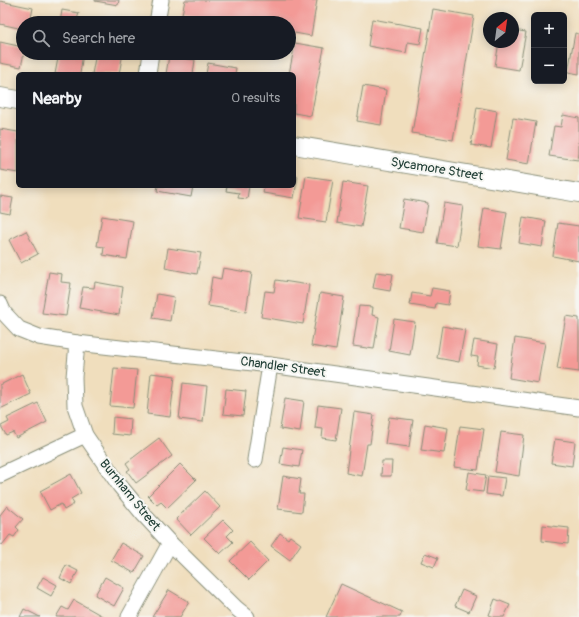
<!DOCTYPE html>
<meta charset="utf-8">
<style>
:root{--surface:#171b24;--page:#20242c;--text:#f1f3f6;--muted:#9ea1a6;--line:#363941}
body{margin:0;font-family:Pangolin,sans-serif;background:var(--page);color:var(--text)}
.controls{position:absolute;right:12px;top:12px;display:grid;overflow:hidden;border-radius:6px;box-shadow:0 2px 10px #0003}
.controls button{width:36px;height:36px;display:grid;place-items:center;padding:0;border:0;border-bottom:1px solid var(--line);background:var(--surface);color:var(--text);font:20px sans-serif}
.compass{position:absolute;left:483px;top:12px;width:36px;height:36px;border-radius:50%;background:var(--surface);box-shadow:0 2px 10px #0003;rotate:29deg}
.list{margin:0;padding:0;list-style:none}
h2{display:flex;justify-content:space-between;align-items:center;height:52px;margin:0;padding:0 16px;font-size:17px}
h2 small{font-size:13px;font-weight:400;color:var(--muted)}
.icon{flex:none;width:22px;height:22px;fill:none;stroke:currentColor;stroke-width:2;stroke-linecap:round;stroke-linejoin:round}
.map{position:relative;flex:none;width:579px;height:617px;overflow:hidden}
.search{position:absolute;background:var(--surface);box-shadow:0 2px 10px #0003;left:16px;top:16px;width:280px;height:44px;display:flex;align-items:center;gap:10px;box-sizing:border-box;padding:0 14px;border-radius:22px;color:var(--muted);font-size:15px}
.panel{position:absolute;background:var(--surface);box-shadow:0 2px 10px #0003;left:16px;top:72px;width:280px;height:116px;border-radius:6px}
.map>svg:first-child{display:block}
.building{fill:#f39a96}
.lines{fill:none;stroke-linecap:round;stroke-linejoin:round}
.minor-casing{stroke:#888e78;stroke-width:17}
.tertiary-casing{stroke:#888e78;stroke-width:20}
.minor{stroke:#fff;stroke-width:15}
.tertiary{stroke:#fff;stroke-width:18}
.labels{text-anchor:middle;dominant-baseline:central;stroke-width:4;stroke-linejoin:round;paint-order:stroke}
.street-label{font-size:13px;fill:#1f3d34;stroke:#f6f6f2}
</style>
<div class="map">
<svg width="579" height="617" viewBox="0 0 579 617">
<rect width="100%" height="100%" fill="#f6f6f2"/>
<filter id="ink" filterUnits="userSpaceOnUse"><feTurbulence type="fractalNoise" baseFrequency=".025" numOctaves="2"/><feDisplacementMap in="SourceGraphic" scale="8" xChannelSelector="R" yChannelSelector="G"/><feConvolveMatrix kernelMatrix="1 2 1 2 8 2 1 2 1" color-interpolation-filters="sRGB"/></filter>
<filter id="wash" filterUnits="userSpaceOnUse"><feTurbulence type="fractalNoise" baseFrequency=".012" numOctaves="4" result="noise"/><feDisplacementMap in="SourceGraphic" scale="16" xChannelSelector="R" yChannelSelector="G"/><feGaussianBlur stdDeviation="0.9" result="paint"/><feColorMatrix in="noise" values="0 0 0 0 0 0 0 0 0 0 0 0 0 0 0 0 0 1.4 0 .05"/><feComposite in="paint" operator="in"/></filter>
<g filter="url(#wash)">
<rect width="100%" height="100%" fill="#f0debd"/>
<g id="blocks">
<g class="building">
<path d="M95,0h24l-1,5 -23,-4z"/>
<path d="M185,0h132l-6,36 -22,-4v-9h-54l-53,-9z"/>
<path d="M0,1l33,7 -3,15h-7v6l-23,-5z"/>
<path d="M433,9l41,7 -21,124 -41,-7z"/>
<path d="M62,10l17,3 -3,10h-16z"/>
<path d="M372,19l51,9 -3,16 -12,-2 -2,11 -38,-7z"/>
<path d="M513,30l13,2 -7,38 -24,-4 4,-24h14z"/>
<path d="M575,33l4,1v40l-11,-2z"/>
<path d="M0,42l23,5v6h1l-3,14 -21,-4z"/>
<path d="M295,43l29,5 -13,68 -17,-3v-39h-5z"/>
<path d="M59,53h24l-3,21h-25z"/>
<path d="M96,53h27l-4,21h-27z"/>
<path d="M169,56l26,4 -2,14h-27z"/>
<path d="M208,63l28,5 -1,6h-29z"/>
<path d="M363,86l23,4 -5,35 -24,-4z"/>
<path d="M477,107l20,4 -6,37 -20,-3z"/>
<path d="M563,115l16,3v35l-1,7 -29,-4 5,-30 7,1z"/>
<path d="M513,118l23,4 -7,42 -23,-4z"/>
<path d="M0,129l18,3v41l-18,-3z"/>
<path d="M294,175l4,1 -4,22 -31,-5 1,-7h30z"/>
<path d="M306,176l27,4 -7,42 -27,-4z"/>
<path d="M343,182l25,4 -7,41 -24,-4z"/>
<path d="M158,186h35l-2,11 -34,-6z"/>
<path d="M227,186h22l-2,13 -9,-1 1,-5 -13,-2z"/>
<path d="M0,196l13,2 -3,16 -10,-2z"/>
<path d="M404,199l24,4 -5,29 -24,-4z"/>
<path d="M444,203l19,3 -6,40 -20,-3z"/>
<path d="M484,208l23,4 -6,37 -23,-3z"/>
<path d="M102,216l31,5 -6,38 -24,-4 1,-8 -7,-1z"/>
<path d="M523,217l23,4 -4,26 -23,-4z"/>
<path d="M558,223l21,3v35l-26,-5z"/>
<path d="M26,231l12,23 -17,9 -12,-23z"/>
<path d="M168,248l33,5 -4,21 -32,-6z"/>
<path d="M223,268l29,5 -6,39 -38,-6 4,-29 9,2z"/>
<path d="M49,272l13,2 -1,8 10,1 -5,33 -24,-3z"/>
<path d="M376,272l17,2 -3,17 -17,-3z"/>
<path d="M276,280l33,5 -6,39 -42,-7 4,-26 9,1z"/>
<path d="M95,282l28,5 -4,28 -40,-7 4,-21 11,1z"/>
<path d="M432,288l18,3 -2,14 -12,-2 -1,6 -25,-4 2,-12 18,3z"/>
<path d="M320,293l24,4 -8,53 -25,-4z"/>
<path d="M157,294l17,3 -4,24 -17,-3z"/>
<path d="M359,306l14,1 -1,8 7,2 -5,32 -21,-3z"/>
<path d="M566,316l13,2v54l-22,-3z"/>
<path d="M394,319l21,3 -5,33 -21,-4z"/>
<path d="M442,326l23,4 -6,32 -22,-4z"/>
<path d="M515,338l30,5 -7,40 -29,-5z"/>
<path d="M474,340l24,4 -4,24 -17,-3 1,-8 -7,-1z"/>
<path d="M114,368l23,2 -4,38 -23,-2z"/>
<path d="M151,373l24,3 -5,41 -23,-3z"/>
<path d="M22,374l9,20 -31,15v-24z"/>
<path d="M183,383l24,3 -4,36 -24,-3z"/>
<path d="M226,389l20,2 -3,25 -20,-2z"/>
<path d="M285,398l19,3 -4,31 -20,-3z"/>
<path d="M38,403l9,19 -31,16 -3,-6 -7,3 -5,-9 8,-4 -2,-4z"/>
<path d="M318,405l23,3 -5,32 -14,-2 1,-9 -8,-1z"/>
<path d="M354,412l20,3 -4,29h-3l-5,32 -16,-3z"/>
<path d="M113,417l18,2 -1,17 -18,-2z"/>
<path d="M389,417l24,3 -4,27 -24,-3z"/>
<path d="M425,424l23,4 -4,25 -23,-3z"/>
<path d="M460,426l24,3 -6,41 -24,-3z"/>
<path d="M501,432l23,3 -5,41 -24,-4z"/>
<path d="M159,438l13,18 -36,27 -9,-12 3,-2 -4,-6z"/>
<path d="M555,439l20,3 -3,24 -21,-3z"/>
<path d="M283,447l19,3 -3,17 -19,-3z"/>
<path d="M382,461h10l-1,15h-10z"/>
<path d="M180,464l16,16 -29,28 -6,-6 -4,3 -9,-9z"/>
<path d="M469,472l17,3 -3,17 -17,-2z"/>
<path d="M71,474l10,19 -10,6 3,5 -10,6 -3,-6 -11,6 -10,-19z"/>
<path d="M283,476l18,3 -2,15h5l-2,18 -24,-3z"/>
<path d="M488,476l17,2 -3,18 -16,-2z"/>
<path d="M205,491l15,16 -29,28 -15,-16z"/>
<path d="M7,506l16,13 -7,8 3,3 -5,7 -4,-2 -8,10 -2,-1v-29z"/>
<path d="M223,520l10,10 -6,6 6,6 -13,12 -16,-16z"/>
<path d="M543,525l26,3 -1,16 -26,-3z"/>
<path d="M280,533l8,6 2,-3 11,8 -11,16 -19,-14z"/>
<path d="M250,542l18,19 -19,19 -19,-19z"/>
<path d="M121,543l23,13 -10,17 -23,-13z"/>
<path d="M425,553l13,5 -4,9 -13,-5z"/>
<path d="M66,565l12,6 -7,13 -11,-6z"/>
<path d="M43,577l14,8 -6,11 -14,-8z"/>
<path d="M105,577l19,11 -10,18 -19,-11z"/>
<path d="M341,584l61,28 -2,5h-74z"/>
<path d="M169,590l20,12 -9,15h-28z"/>
<path d="M462,590l14,6 -7,16 -14,-6z"/>
<path d="M495,599l15,6 -6,12h-10l-5,-2z"/>
<path d="M74,600l30,17h-48l6,-10 6,3z"/>
<path d="M24,609l16,8h-20z"/>
</g>
</g>
</g>
<g filter="url(#ink)">
<use href="#blocks" fill-opacity="0" stroke="#888e78" stroke-width="1"/>
<g class="lines">
<defs>
<g id="minor">
<path d="M157,23l4,-23"/>
<path d="M148,74l3,-21"/>
<path d="M0,304l4,9 15,16 20,8 38,6 193,22 309,43"/>
<path d="M77,343l-3,34 1,29 10,29 35,51 24,29 26,28 66,65 11,9"/>
<path d="M255,460l15,-95"/>
<path d="M0,475l85,-40"/>
<path d="M129,617l41,-74"/>
</g>
<g id="tertiary">
<path d="M0,97l18,3"/>
<path d="M294,145l285,48"/>
</g>
</defs>
<use href="#minor" class="minor-casing"/>
<use href="#tertiary" class="tertiary-casing"/>
<use href="#minor" class="minor"/>
<use href="#tertiary" class="tertiary"/>
</g>
</g>
<g class="labels">
<g class="street-label">
<text transform="translate(437 169) rotate(9)">Sycamore Street</text>
<text transform="translate(283 367) rotate(8)">Chandler Street</text>
<text transform="translate(130 495) rotate(51)">Burnham Street</text>
</g>
</g>
</svg>
<div class="controls">
<button>+</button>
<button>−</button>
</div>
<svg class="compass" viewBox="-18 -18 36 36"><path d="M0-13l5 13h-10z" fill="#e53935"/><path d="M0 13l5-13h-10z" fill="#9ea1a6"/></svg>
<div class="search"><svg class="icon" aria-label="search" viewBox="0 0 24 24"><circle cx="10" cy="10" r="6"/><path d="M15 15l6 6"/></svg>Search here</div>
<section class="panel">
<h2>Nearby<small>0 results</small></h2>
<ul class="list">
</ul>
</section>
</div>
